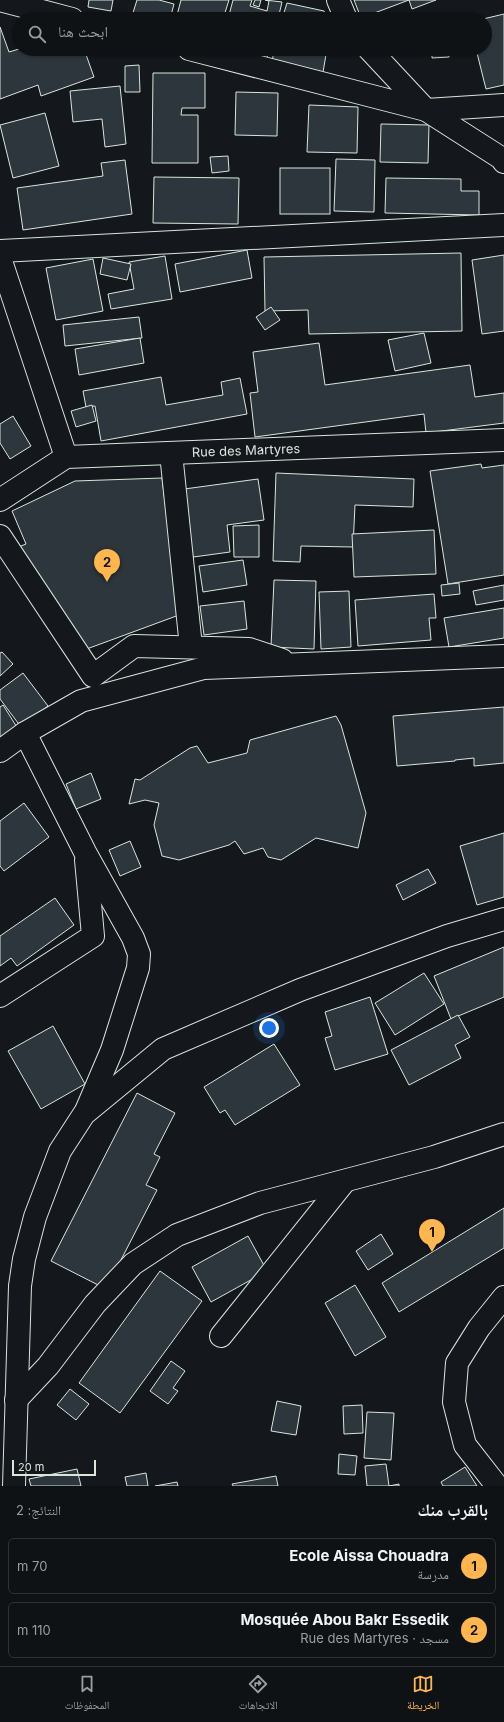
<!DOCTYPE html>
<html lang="ar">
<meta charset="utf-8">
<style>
:root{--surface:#0f1215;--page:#1d2022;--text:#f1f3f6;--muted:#9b9ea0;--line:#2f3234;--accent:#ffb74d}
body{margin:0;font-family:Inter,"Noto Naskh Arabic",sans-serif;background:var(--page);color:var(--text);direction:rtl}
.scale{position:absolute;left:12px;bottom:10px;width:84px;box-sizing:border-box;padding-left:4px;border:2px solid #d8e6dc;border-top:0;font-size:11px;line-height:14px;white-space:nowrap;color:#d8e6dc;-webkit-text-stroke:3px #14181c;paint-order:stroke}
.you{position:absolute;left:269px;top:1028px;width:14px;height:14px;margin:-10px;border:3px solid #fff;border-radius:50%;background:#1a73e8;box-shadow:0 0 0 6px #1a73e833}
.badge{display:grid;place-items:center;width:26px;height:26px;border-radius:50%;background:var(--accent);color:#111;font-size:13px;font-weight:700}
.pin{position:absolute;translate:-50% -33px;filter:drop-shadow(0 1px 2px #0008)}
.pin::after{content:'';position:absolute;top:21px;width:14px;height:12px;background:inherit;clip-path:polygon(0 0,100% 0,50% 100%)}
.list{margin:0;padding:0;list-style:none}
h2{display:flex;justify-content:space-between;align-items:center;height:52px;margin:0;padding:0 16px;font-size:17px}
h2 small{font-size:13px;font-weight:400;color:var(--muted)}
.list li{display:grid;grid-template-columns:26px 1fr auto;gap:12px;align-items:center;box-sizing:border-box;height:56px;margin:0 8px 8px;padding:0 8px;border:1px solid var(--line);border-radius:6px}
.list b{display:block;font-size:15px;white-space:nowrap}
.list p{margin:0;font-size:13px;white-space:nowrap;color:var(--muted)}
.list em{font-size:13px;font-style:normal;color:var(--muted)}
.icon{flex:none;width:22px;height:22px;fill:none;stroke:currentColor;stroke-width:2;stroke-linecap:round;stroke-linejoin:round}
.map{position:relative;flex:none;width:504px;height:1486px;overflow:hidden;direction:ltr}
.search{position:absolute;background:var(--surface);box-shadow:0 1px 3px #0004;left:12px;right:12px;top:12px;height:44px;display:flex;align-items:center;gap:10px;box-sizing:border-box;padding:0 14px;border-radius:22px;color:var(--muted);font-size:15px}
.sheet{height:180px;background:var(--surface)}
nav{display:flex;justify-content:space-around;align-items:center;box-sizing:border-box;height:56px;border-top:1px solid var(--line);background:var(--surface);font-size:11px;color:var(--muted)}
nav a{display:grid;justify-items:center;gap:2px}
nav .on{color:var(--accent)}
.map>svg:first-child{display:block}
.building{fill:#2c363c;stroke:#d8e6dc}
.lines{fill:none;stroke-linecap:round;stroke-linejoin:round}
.minor-casing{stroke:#d8e6dc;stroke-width:24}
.major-casing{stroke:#d8e6dc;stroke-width:24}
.minor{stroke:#14181c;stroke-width:22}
.major{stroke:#14181c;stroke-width:22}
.labels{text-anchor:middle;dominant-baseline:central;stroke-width:3;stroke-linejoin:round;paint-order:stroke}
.street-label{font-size:13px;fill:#d8e6dc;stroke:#14181c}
</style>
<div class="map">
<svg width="504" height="1486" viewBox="0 0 504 1486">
<rect width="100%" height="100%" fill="#14181c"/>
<g class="building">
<path d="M89,0h24l-2,11 -23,-4z"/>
<path d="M137,0h22l15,4 -4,15h-39z"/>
<path d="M181,0h48l-6,19h-47z"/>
<path d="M233,0h19l-2,6 17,5 2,-10 -4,-1 17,2 -4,17h-50z"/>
<path d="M255,0h6l-2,7 -6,-2z"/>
<path d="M354,0h82l-24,9 -3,-9 -48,18z"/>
<path d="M287,3l37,8 3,8h-45z"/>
<path d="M504,14v71l-18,4 -10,-40h9v-30h-2z"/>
<path d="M0,27l9,25 10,-3h65l10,28 -53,19 -3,-11 -38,14z"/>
<path d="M229,49h40l-2,10z"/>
<path d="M275,49h52l-4,23 -51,-12z"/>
<path d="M432,49h17v8l-17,1z"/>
<path d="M139,65l1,27h-15v-26z"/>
<path d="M153,73h52v35h-23l-1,7h17v48h-46z"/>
<path d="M120,86l6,58 -21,3 -3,-28 -29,3 -3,-31z"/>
<path d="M236,92l42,1 -1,43 -42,-1z"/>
<path d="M309,105l49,2 -1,46 -50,-1z"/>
<path d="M45,113l14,53 -46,12 -13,-53z"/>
<path d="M381,124l48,1 -1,38 -48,-1z"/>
<path d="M228,156l1,15 -17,2 -2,-16z"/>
<path d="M336,159l39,1 -1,52 -40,-1z"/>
<path d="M125,160l7,54 -109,16 -6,-42 86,-12 -2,-13z"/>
<rect x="280" y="168" width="50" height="46"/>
<path d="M154,177l85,1 -1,46 -85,-1z"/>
<path d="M386,178l75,1v12h18v24l-94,-2z"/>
<path d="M247,250l5,28 -72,14 -5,-28z"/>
<path d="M461,253l1,78 -153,3 -1,-24 -43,1 -1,-54z"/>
<path d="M504,255v76l-22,3 -10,-74z"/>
<path d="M165,256l7,43 -61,10 -3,-15 26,-5 -5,-27z"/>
<path d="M103,258l28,6 -4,16 -27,-6z"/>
<path d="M93,259l10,52 -47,9 -10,-52z"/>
<path d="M271,307l9,13 -15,10 -9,-13z"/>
<path d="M139,317l3,21 -77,8 -2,-21z"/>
<path d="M424,333l7,30 -36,8 -7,-31z"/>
<path d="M140,338l4,25 -65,12 -4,-26z"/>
<path d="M319,343l6,42 145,-20 5,32 29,-4v30l-78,10 -2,-19 -169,23 -5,-44 8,-1 -5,-40z"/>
<path d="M161,377l5,28 57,-10 -2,-13 19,-4 7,36 -146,27 -6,-35 -9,1 -3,-16z"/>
<path d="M92,405l4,16 -20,6 -5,-16z"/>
<path d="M13,416l18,30 -21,13 -10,-16v-19z"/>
<path d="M481,464l1,4 22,-3v110l-56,9 -18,-113z"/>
<path d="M276,473l138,6 -1,28 -58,-2 -2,42 -52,-1 -1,16 -27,-1z"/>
<path d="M162,478l17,137 -95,35 -68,-102 10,-4 -14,-33 63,-30z"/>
<path d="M258,479l6,41 -37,5 3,27 -44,6 -9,-68z"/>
<path d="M259,525v32h-25l-1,-31z"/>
<path d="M434,530l2,44 -82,3 -2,-43z"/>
<path d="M243,560l4,25 -44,7 -4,-26z"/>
<path d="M274,580l42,1 -2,68 -43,-2z"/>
<path d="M459,583l1,11 -18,2 -1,-11z"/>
<path d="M504,585v15l-28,5 -3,-14z"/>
<path d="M349,591l2,56 -30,2 -2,-57z"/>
<path d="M434,594l2,24h-7l2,22 -73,6 -3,-46z"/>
<path d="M244,601l3,28 -43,6 -4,-29z"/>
<path d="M504,608v30l-55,9 -5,-29z"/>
<path d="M2,652l11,12 -13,12v-23z"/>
<path d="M23,673l25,33 -27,21 -21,-28v-9z"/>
<path d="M3,705l17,27 -20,12v-37z"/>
<path d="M504,707v56l-30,3v-8l-19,2v1l-58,5 -4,-50z"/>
<path d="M336,716l5,9 25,88 -8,35 -42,-10 -35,22 -13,-3 -5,-9 -19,6 -9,-13 -6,4 -50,15 -17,-4 -8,-31 5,-22 -14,-3 -16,4 6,-25 5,1 50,-32 7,-2 11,17 39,-10 3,-13z"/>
<path d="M91,773l10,26 -25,10 -10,-25z"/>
<path d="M24,803l25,34 -45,34 -4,-5v-45z"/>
<path d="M504,833v64l-27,8 -17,-59z"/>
<path d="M130,841l11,26 -21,9 -11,-26z"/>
<path d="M428,869l8,14 -33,17 -7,-15z"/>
<path d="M55,898l19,27 -57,41 -6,-8 -11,8v-30z"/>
<path d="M504,947v50l-53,22 -17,-43z"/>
<path d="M424,973l20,31 -49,31 -20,-32z"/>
<path d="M370,997l18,57 -53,16 -10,-32 7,-2 -7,-24z"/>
<path d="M458,1015l12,22 -15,8 6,13 -52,27 -18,-35z"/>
<path d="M53,1026l32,58 -44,25 -33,-58z"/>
<path d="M274,1044l26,41 -65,40 -10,-15 -5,3 -16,-26z"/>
<path d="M137,1093l38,20 -21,41 6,3 -14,28 11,5 -51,99 -55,-28z"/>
<path d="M504,1208v40l-105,64 -17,-29z"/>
<path d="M381,1234l12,20 -25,16 -12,-19z"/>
<path d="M248,1236l19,35 -56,31 -19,-35z"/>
<path d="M160,1271l42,30 -82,112 -41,-30z"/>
<path d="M355,1285l31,52 -31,19 -30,-53z"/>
<path d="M171,1361l14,10 -12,17 5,3 -10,13 -18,-13z"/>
<path d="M70,1389l19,15 -13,16 -19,-15z"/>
<path d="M277,1401l24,5 -5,29 -25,-4z"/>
<path d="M362,1405l1,28 -19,1 -1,-28z"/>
<path d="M367,1412l27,1 -3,47 -27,-2z"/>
<path d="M339,1454l18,2 -2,19 -17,-1z"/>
<path d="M386,1464l3,22 10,-2v2h-32l-2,-20z"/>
<path d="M465,1467l12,19h-34l-2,-4z"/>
<path d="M77,1469l4,17h-50l-2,-7z"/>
<path d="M146,1473l2,13h-21l-2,-9z"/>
<path d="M276,1476l2,10h-45l-1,-2z"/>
<path d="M177,1482l1,4h-23z"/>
</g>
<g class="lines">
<defs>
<g id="minor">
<path d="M0,0l72,19"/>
<path d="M189,49l237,61 78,-5"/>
<path d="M0,251l504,-26"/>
<path d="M0,258l66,199"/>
<path d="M171,453l20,194"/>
<path d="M0,500l66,-43 438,-17"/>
<path d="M0,536l93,140 41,-30 115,3 33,11"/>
<path d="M25,733l60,119 48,86 6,16 -1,14 -26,82 -26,61"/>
<path d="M0,751l25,-18 56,-32 123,-33 300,-12"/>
<path d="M0,996l93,-60 -7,-76"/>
<path d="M221,1336l124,-155"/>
<path d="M16,1400l32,-34 47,-62 38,-40 44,-29 83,-32 174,-46 70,-23"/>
<path d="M14,1486l6,-200 4,-27 11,-42 25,-66 24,-37 79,-65 137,-59 147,-54 57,-17"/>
<path d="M497,1486l-32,-41 -11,-43 3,-39 22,-35 25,-31"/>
</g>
<g id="major">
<path d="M338,0l8,19"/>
<path d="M369,49l57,61 75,48 3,4"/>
</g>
</defs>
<use href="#minor" class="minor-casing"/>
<use href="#major" class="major-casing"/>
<use href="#minor" class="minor"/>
<use href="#major" class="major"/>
</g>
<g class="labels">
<g class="street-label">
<text transform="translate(246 450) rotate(-2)">Rue des Martyres</text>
</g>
</g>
</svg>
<div class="scale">20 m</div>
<div class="you"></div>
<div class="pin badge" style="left:432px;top:1252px">1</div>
<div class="pin badge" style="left:107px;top:582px">2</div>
<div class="search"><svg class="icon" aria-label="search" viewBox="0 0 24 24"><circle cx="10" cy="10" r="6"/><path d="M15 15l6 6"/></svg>ابحث هنا</div>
</div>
<section class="sheet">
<h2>بالقرب منك<small>النتائج: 2</small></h2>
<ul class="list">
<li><span class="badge">1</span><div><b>Ecole Aissa Chouadra</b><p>مدرسة</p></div><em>70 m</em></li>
<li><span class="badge">2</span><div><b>Mosquée Abou Bakr Essedik</b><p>مسجد · Rue des Martyres</p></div><em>110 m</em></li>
</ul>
</section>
<nav>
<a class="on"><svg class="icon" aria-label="map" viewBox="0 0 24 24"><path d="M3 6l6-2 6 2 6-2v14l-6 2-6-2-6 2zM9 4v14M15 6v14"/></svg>الخريطة</a>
<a><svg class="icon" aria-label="directions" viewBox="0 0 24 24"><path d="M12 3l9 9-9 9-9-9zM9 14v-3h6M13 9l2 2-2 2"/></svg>الاتجاهات</a>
<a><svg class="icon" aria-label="saved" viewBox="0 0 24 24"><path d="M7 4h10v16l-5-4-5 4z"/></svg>المحفوظات</a>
</nav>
